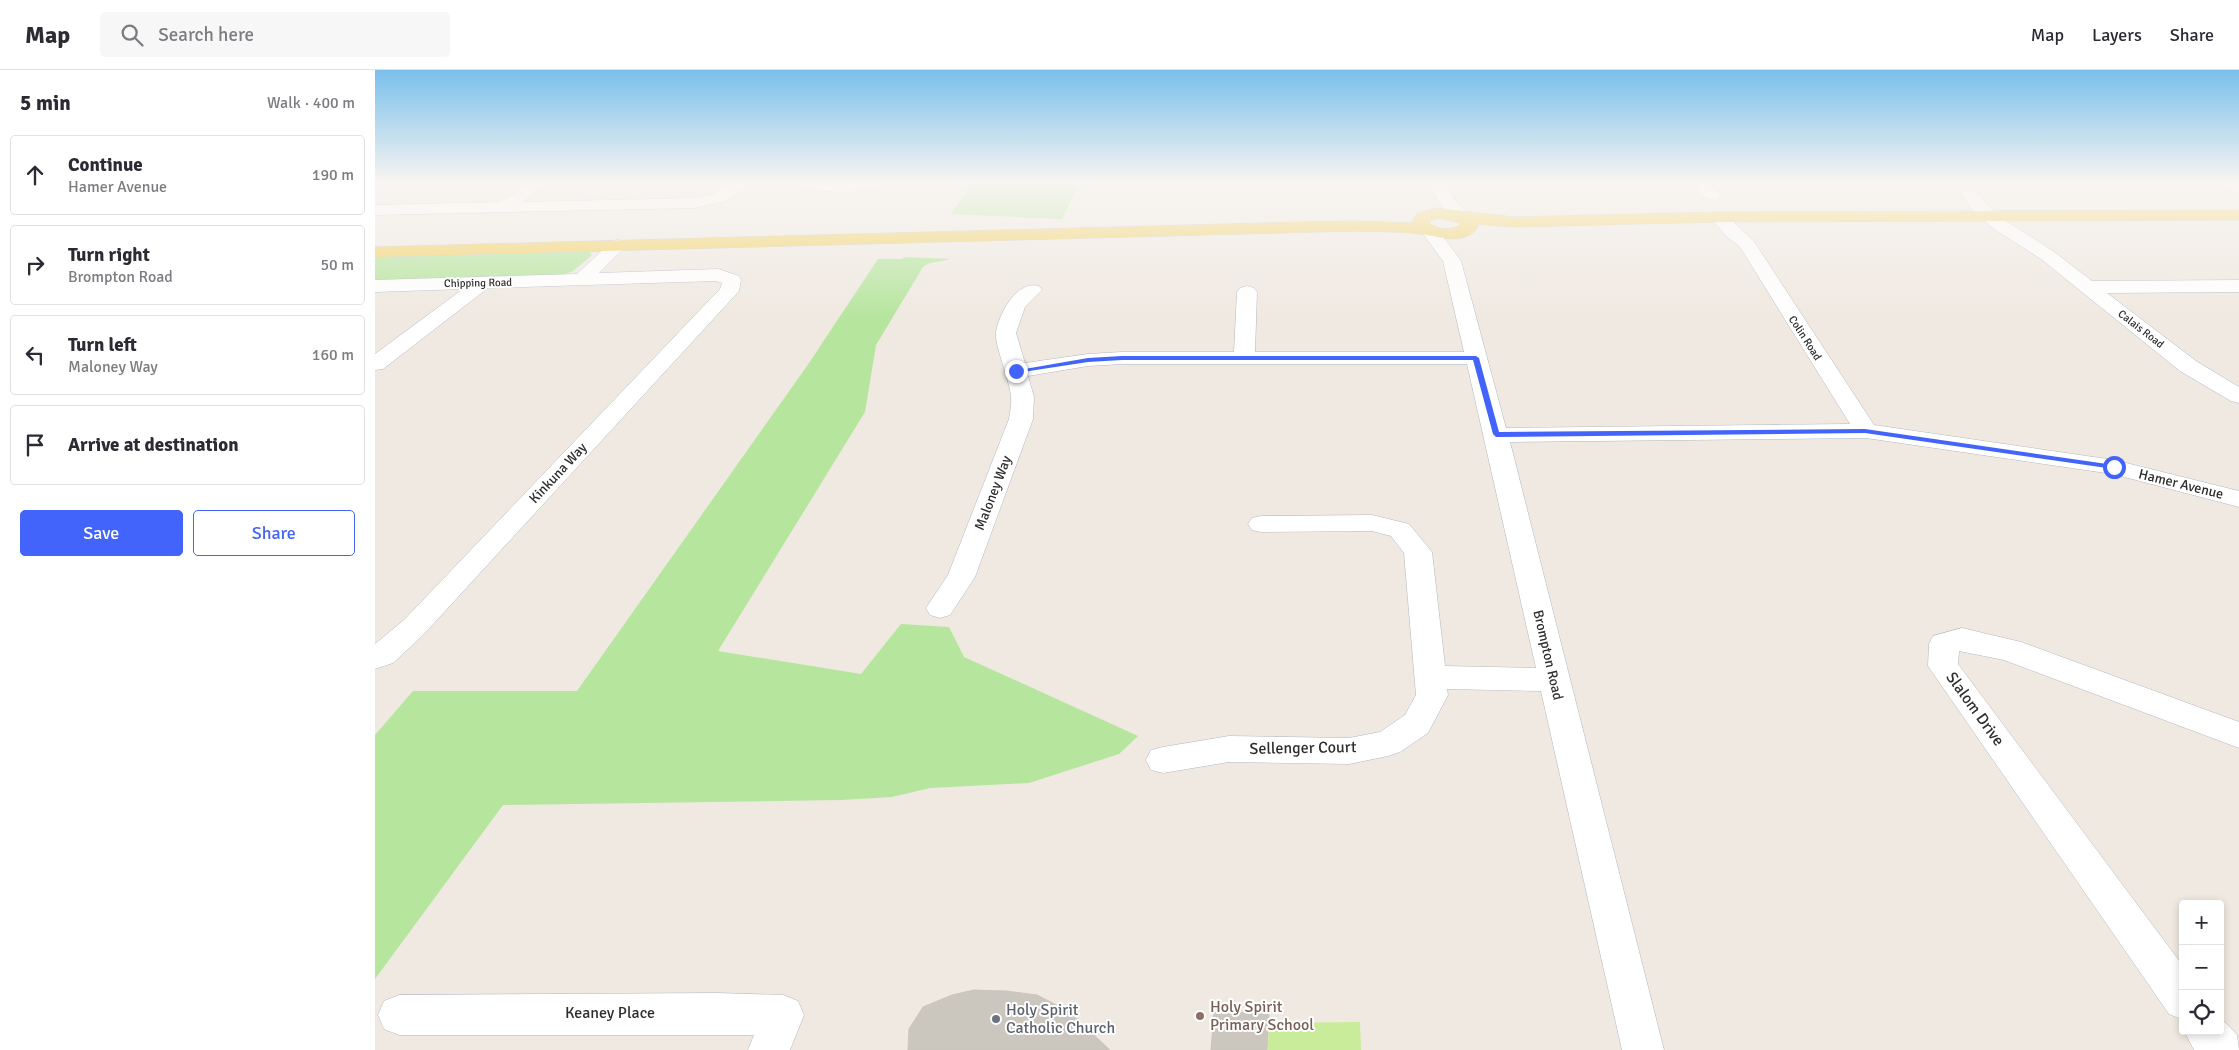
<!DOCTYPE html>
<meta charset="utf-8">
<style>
:root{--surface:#fff;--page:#f7f7f7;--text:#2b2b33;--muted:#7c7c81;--line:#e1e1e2;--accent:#4264fb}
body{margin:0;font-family:Signika,sans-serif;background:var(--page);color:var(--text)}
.controls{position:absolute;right:15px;bottom:15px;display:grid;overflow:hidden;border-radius:5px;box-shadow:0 2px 8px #0003}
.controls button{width:45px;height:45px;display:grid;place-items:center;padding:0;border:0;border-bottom:1px solid var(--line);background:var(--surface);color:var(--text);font:25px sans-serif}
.stop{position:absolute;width:15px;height:15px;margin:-11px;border:4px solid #4264fb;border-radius:50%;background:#fff}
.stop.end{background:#4264fb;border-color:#fff;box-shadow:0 1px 5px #0008}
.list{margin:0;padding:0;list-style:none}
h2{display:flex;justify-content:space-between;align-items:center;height:65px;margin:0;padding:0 20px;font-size:21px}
h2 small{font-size:16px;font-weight:400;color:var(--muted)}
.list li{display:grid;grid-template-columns:32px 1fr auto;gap:15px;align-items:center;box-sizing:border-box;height:80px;margin:0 10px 10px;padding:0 10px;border:1px solid var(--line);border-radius:5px}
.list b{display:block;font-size:19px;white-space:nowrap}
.list p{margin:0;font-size:16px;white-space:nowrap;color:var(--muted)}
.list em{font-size:16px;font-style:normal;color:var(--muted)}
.actions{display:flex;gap:10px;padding:15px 20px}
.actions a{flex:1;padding:11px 0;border:1px solid var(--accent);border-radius:5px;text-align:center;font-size:18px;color:var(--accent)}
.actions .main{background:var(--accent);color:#fff}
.icon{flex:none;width:28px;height:28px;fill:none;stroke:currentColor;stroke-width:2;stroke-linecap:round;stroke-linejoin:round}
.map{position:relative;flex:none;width:1864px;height:980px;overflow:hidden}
header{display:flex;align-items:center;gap:30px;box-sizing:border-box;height:70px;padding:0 25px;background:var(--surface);border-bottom:1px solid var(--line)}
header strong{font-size:24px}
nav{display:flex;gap:28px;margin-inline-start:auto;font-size:18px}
.search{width:350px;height:45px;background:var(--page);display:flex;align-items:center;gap:12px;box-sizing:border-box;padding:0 18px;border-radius:5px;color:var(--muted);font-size:19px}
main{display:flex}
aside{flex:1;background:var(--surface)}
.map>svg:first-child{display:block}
.green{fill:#b6e59e}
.pitch{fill:#c9ec9a}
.building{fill:#cbc7bf;stroke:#cbc5ba}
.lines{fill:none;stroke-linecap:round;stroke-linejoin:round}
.minor-casing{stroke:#b4b7c1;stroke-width:1}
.major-casing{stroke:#c9c9c9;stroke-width:1}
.minor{fill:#fff;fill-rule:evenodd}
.major{fill:#f2d163;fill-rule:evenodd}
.route{fill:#4264fb}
.education-dot{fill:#8d6e63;stroke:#fff;stroke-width:2}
.worship-dot{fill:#6b7280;stroke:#fff;stroke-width:2}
.labels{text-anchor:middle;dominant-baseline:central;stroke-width:4;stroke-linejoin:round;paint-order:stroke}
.far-street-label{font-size:11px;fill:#2e2e2e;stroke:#fff}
.street-label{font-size:14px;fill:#2e2e2e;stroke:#fff}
.near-street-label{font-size:16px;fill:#2e2e2e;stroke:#fff}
.near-education-label{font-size:16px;fill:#785e54;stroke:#fff;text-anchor:start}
.near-worship-label{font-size:16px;fill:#5b616d;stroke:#fff;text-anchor:start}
</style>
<header>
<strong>Map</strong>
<div class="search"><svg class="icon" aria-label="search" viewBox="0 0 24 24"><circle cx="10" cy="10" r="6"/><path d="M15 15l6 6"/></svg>Search here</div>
<nav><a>Map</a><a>Layers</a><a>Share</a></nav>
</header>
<main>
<aside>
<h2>5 min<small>Walk · 400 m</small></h2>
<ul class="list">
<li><svg class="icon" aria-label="ahead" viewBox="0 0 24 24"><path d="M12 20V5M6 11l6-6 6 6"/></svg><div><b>Continue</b><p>Hamer Avenue</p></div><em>190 m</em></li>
<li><svg class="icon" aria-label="right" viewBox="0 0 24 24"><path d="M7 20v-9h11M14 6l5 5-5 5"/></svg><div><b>Turn right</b><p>Brompton Road</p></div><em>50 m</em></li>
<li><svg class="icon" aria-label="left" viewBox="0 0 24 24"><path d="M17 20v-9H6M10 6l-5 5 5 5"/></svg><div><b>Turn left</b><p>Maloney Way</p></div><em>160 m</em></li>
<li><svg class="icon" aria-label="arrive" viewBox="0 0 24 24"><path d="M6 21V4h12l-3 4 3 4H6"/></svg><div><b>Arrive at destination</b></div></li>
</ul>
<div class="actions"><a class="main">Save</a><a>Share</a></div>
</aside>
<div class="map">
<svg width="1864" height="980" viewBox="0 0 1864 980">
<rect width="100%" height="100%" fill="#efe9e1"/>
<g class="green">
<path d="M599,111h107l-19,38 -111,-5z"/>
<path d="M213,179l4,6 -19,16 -10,4 -188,6v-26z"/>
<path d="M529,187l47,2 -21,4 -7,4 -47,78 -11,67 -147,239 143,23 40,-50 48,3 15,30 174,79 -19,18 -90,29 -99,5 -38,9 -51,3 -338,5 -128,174v-244l38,-44h164l230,-325 71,-107h24z"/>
</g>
<path class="pitch" d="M985,952l1,28h-93l1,-27z"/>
<g class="building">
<path d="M599,920l32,1 31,4 31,16 42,39h-202l1,-21 14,-22 29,-12z"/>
<path d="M839,942l55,1 -2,37h-56z"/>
</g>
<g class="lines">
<defs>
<g id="minor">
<path d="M157,111h18l-27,21 171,-4 20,-4 20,-13h18l-27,20 -31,7 -319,7v-10l125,-3z"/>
<path d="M428,111l42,2 7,-2h46l-2,3 -30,3 -20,6 -41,-4z"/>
<path d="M1053,111h16l8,16 19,20 -3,4h-12l-17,-19z"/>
<path d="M1317,111h16l12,15 -2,3c-13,4 -19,-8 -26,-18z"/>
<path d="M1841,111h20l3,2v11l-21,-10z"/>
<path d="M1593,117l6,2 11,14 21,18 47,30 39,30 147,-1v12l-132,1 89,68 43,26v16l-8,-2 -51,-30 -139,-112 -47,-30 -21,-18 -13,-19 2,-3z"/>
<path d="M1344,142c9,2 25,21 34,28l121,185 240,35 125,31v16l-126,-33 -247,-36 -356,4 154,608h-42l-81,-359 -94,-2 1,6 -20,38 -28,19 -12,4 -39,8 -120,-2 -66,11 -12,-3 -5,-10 5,-10 12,-3 66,-11 120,2 31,-6 25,-17 11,-20 -12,-142 -13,-17 -19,-5 -111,1 -9,-2 -4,-6 4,-6 9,-2 111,-1 37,9 23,28 13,114 91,2 -69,-304h-345l-34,2 -60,10 6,21 -1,22 -58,158 -25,38 -10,3 -10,-3 -4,-7 22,-33 61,-156c1,-7 3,-16 2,-23 -1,-15 -17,-52 -15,-64 3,-19 21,-52 43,-46l3,4 -17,17 -9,26 9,30 63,-9 34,-2h112l3,-60 3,-4 7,-2 7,2 3,4 -2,60h209l-21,-91 -22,-30 3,-4h12l25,34 45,167 344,-4 -110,-177 -14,-11 -16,-19 3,-4z"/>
<path d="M243,170l6,1 3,4 -28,28 119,-4 21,7 2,4 -2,11 -315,343 -31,29 -18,6v-25l29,-24 316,-331 2,-6 -6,-2 -228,7 -105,81 -8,1v-16l88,-65 -88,3v-12l202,-6 35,-33z"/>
<path d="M1587,558l59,14 218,80v26l-235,-88 -45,-9 -1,13 225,302v54l-14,-6 -241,-348 1,-22 4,-8z"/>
<path d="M343,923l65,2 15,6 6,14 -14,35h-42l6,-15h-355l-15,-6 -6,-14 6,-14 15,-6z"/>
<path d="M1845,947l17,18 2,15h-45l-10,-19h36z"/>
</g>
<path id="major" d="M1063,138l75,9 206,-5 520,-2v10l-520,2 -206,5 -36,-3 1,3c-14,20 -39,9 -58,7 -22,-3 -44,-2 -66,-3l-979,26v-10l925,-25 54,-1 57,2 7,-10zM1064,148l21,5v2c-11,6 -21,5 -31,-2l1,-2z"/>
</defs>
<use href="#minor" class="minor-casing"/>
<use href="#major" class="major-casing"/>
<use href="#minor" class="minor"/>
<use href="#major" class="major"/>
</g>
<linearGradient id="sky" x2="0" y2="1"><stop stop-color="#7abfeb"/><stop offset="0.45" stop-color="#f8f5f2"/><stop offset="1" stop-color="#f8f5f2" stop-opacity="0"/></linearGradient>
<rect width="1864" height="248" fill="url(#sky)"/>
<path class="route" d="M747,286h354l3,2 20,74 366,-3 249,36 4,2 -4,2 -249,-36 -369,4 -3,-3 -20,-74h-351l-34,2 -72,11 -3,-2 75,-13z"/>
<circle class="education-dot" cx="825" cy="946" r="5"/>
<circle class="worship-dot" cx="621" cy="949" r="5"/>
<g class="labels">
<g class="far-street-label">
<text transform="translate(103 213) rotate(-1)">Chipping Road</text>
<text transform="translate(1766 259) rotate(38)">Calais Road</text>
<text transform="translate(1430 268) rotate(57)">Colin Road</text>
</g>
<g class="street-label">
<text transform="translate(183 403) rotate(-47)">Kinkuna Way</text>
<text transform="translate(1806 414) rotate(14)">Hamer Avenue</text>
<text transform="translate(618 423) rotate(-69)">Maloney Way</text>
<text transform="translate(1173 585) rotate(77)">Brompton Road</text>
</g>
<g class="near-street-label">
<text transform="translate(1600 639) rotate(54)">Slalom Drive</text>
<text transform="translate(928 678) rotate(-1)">Sellenger Court</text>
<text x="235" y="943">Keaney Place</text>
</g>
<g class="near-education-label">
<text x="835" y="937">Holy Spirit<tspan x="835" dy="18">Primary School</tspan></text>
</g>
<g class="near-worship-label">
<text x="631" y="940">Holy Spirit<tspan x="631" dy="18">Catholic Church</tspan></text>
</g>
</g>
</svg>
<div class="controls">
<button>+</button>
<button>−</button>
<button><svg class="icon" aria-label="locate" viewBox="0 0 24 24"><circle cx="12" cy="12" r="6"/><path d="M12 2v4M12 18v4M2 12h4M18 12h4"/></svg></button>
</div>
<div class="stop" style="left:1739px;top:397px"></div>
<div class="stop end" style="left:641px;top:301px"></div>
</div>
</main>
